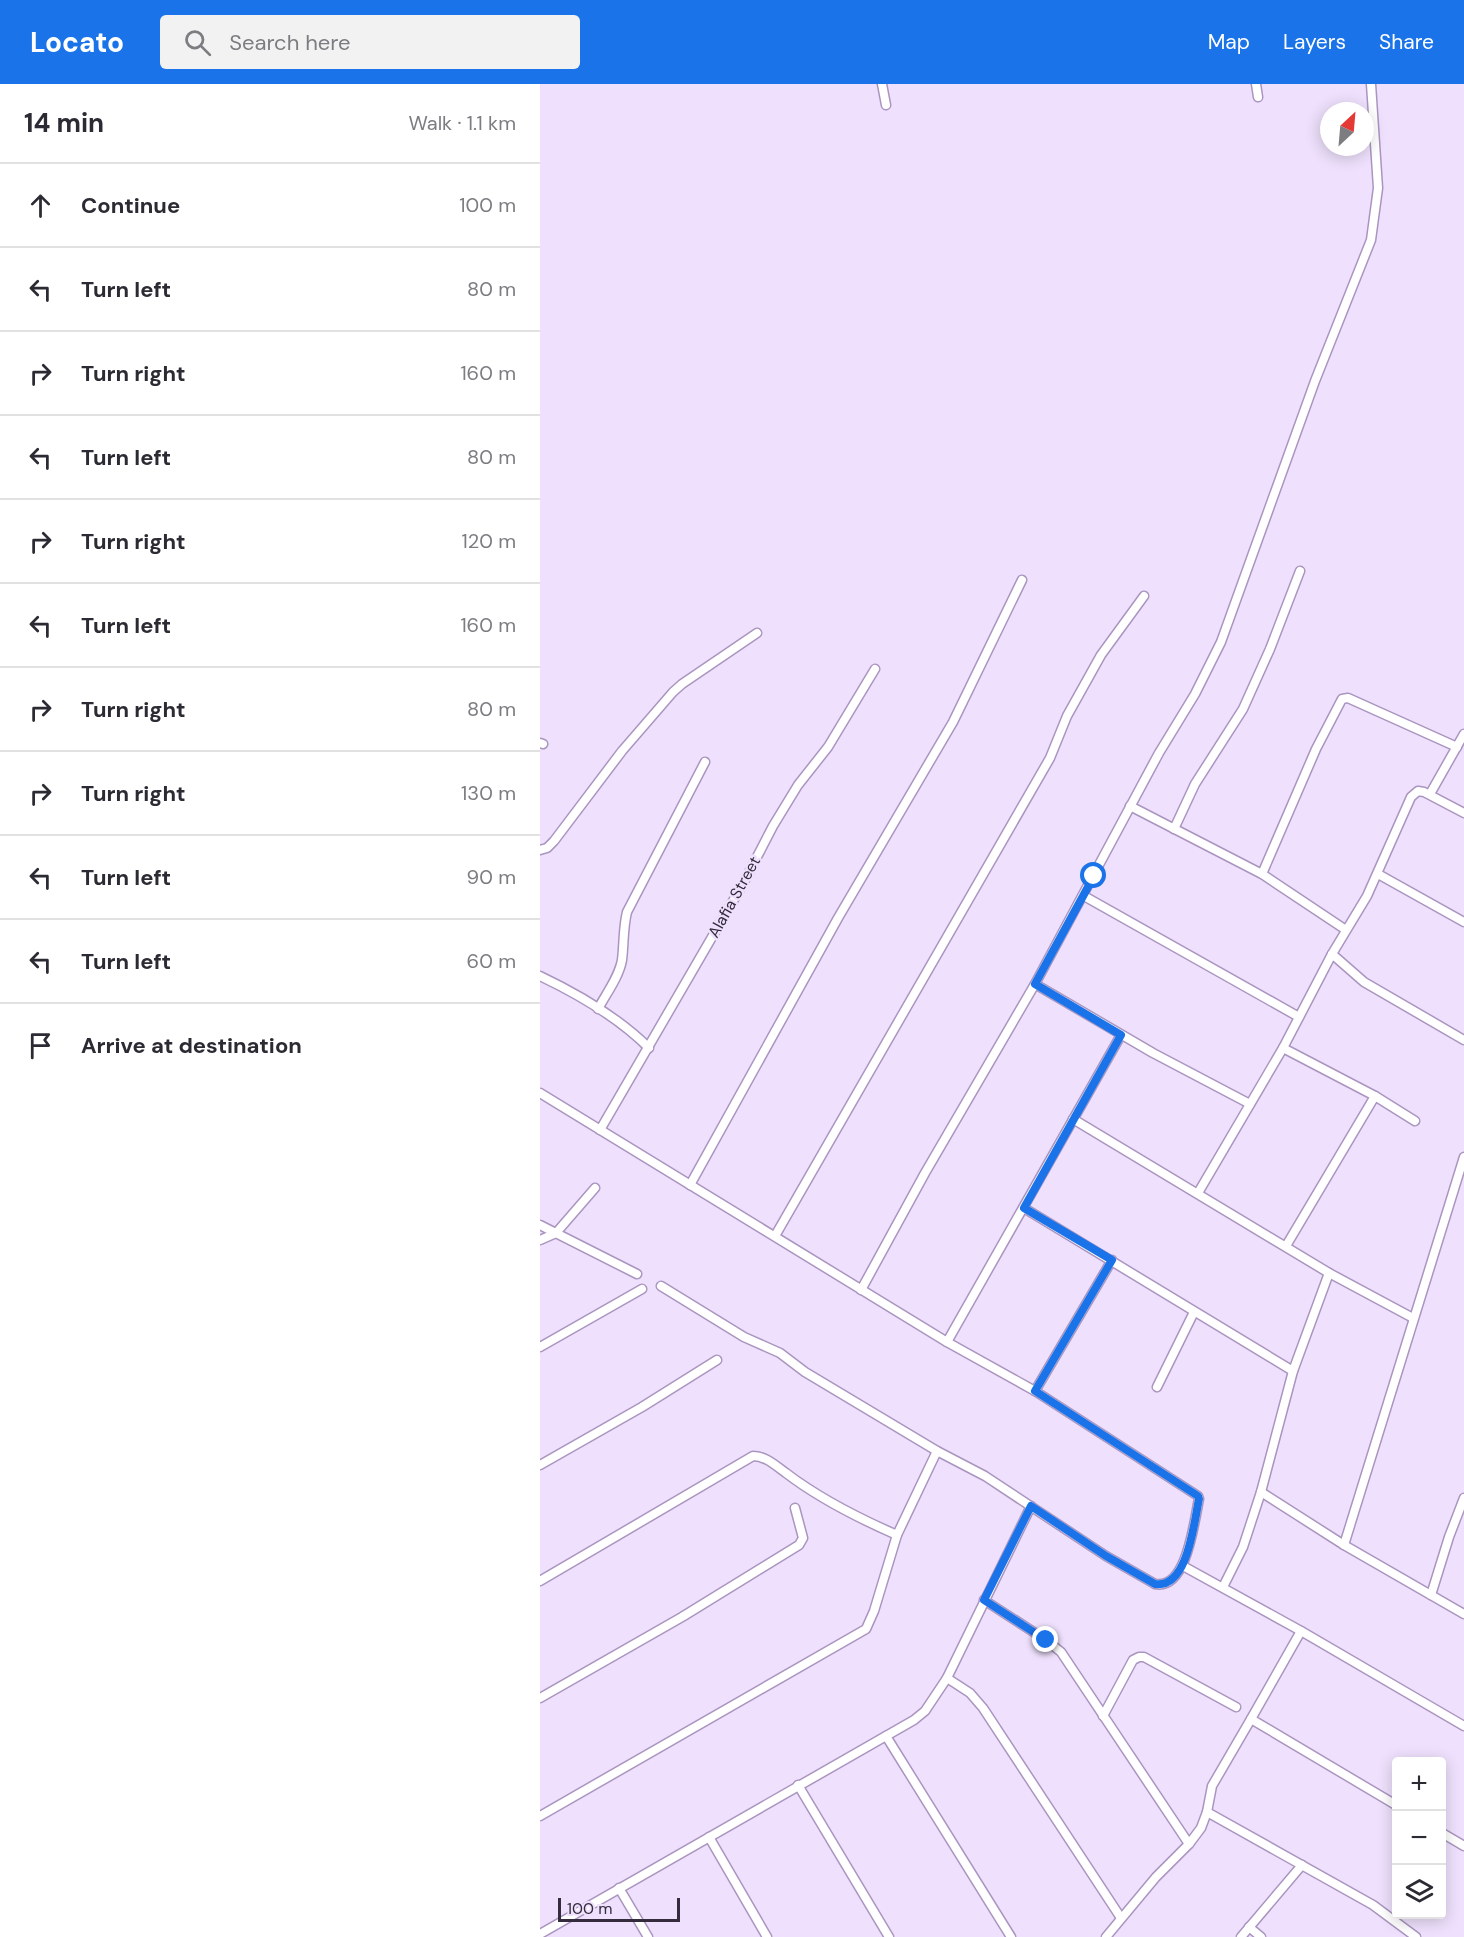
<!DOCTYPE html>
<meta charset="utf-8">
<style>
:root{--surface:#fff;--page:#f2f2f3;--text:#2b2b33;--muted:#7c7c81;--line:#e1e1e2;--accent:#1a73e8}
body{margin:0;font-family:"DM Sans",sans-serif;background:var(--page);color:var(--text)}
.controls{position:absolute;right:18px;bottom:18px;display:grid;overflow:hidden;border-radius:6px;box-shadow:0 3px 15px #0003}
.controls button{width:54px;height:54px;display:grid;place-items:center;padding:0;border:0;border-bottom:2px solid var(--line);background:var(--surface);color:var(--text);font:30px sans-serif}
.compass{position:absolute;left:780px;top:18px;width:54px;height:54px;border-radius:50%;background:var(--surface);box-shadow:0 3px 15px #0003;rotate:26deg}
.scale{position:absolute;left:18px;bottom:15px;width:122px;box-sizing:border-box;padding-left:6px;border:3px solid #342b3c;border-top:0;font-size:16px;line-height:21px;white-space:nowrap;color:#342b3c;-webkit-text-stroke:4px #efe1fd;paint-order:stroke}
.stop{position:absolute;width:18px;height:18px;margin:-14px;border:4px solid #1a73e8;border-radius:50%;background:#fff}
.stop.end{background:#1a73e8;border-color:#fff;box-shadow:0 2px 6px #0008}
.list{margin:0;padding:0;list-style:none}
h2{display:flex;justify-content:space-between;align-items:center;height:78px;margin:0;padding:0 24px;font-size:26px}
h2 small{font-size:20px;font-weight:400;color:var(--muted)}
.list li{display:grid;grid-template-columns:39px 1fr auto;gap:18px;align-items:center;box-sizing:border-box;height:84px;padding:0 24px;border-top:2px solid var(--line)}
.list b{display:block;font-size:22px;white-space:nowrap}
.list em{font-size:20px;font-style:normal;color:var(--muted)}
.icon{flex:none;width:33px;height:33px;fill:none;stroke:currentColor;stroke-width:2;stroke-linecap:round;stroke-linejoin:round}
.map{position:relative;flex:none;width:924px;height:1853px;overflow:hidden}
header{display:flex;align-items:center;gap:36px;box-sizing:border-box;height:84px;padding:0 30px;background:var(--accent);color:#fff}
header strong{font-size:28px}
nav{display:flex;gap:33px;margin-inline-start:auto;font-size:21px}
.search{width:420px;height:54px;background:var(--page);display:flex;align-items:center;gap:15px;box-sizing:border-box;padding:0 21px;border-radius:6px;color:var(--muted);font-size:22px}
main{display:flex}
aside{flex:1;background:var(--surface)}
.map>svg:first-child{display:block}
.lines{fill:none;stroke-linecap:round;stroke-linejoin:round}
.minor-casing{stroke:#aa95c0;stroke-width:11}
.minor{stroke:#fff;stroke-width:8}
.route{stroke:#1a73e8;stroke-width:8}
.labels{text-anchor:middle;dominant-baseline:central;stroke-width:5;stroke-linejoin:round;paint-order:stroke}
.street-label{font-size:16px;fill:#342b3c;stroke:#efe1fd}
</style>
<header>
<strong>Locato</strong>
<div class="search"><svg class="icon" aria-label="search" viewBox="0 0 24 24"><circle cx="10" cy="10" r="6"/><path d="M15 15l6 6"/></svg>Search here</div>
<nav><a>Map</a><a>Layers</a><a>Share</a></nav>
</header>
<main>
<aside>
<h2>14 min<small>Walk · 1.1 km</small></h2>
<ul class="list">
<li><svg class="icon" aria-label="ahead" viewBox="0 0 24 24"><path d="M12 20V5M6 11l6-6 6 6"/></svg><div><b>Continue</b></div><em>100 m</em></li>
<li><svg class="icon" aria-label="left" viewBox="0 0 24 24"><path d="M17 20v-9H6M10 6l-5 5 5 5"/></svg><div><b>Turn left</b></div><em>80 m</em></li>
<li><svg class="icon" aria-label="right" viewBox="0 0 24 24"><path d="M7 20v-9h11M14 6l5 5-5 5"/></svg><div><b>Turn right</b></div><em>160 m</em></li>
<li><svg class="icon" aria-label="left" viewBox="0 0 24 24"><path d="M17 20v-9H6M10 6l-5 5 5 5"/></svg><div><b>Turn left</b></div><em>80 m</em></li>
<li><svg class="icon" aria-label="right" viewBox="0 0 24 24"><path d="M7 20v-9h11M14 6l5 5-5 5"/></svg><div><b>Turn right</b></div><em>120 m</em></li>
<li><svg class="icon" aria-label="left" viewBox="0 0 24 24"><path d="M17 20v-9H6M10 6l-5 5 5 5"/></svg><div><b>Turn left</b></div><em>160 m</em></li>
<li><svg class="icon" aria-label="right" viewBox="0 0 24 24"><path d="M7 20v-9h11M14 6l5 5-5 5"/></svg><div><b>Turn right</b></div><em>80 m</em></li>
<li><svg class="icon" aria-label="right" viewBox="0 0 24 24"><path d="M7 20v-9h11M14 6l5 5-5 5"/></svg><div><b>Turn right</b></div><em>130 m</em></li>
<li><svg class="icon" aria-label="left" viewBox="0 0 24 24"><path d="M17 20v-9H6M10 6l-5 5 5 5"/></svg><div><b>Turn left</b></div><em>90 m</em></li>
<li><svg class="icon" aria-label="left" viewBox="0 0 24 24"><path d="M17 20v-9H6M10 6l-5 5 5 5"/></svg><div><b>Turn left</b></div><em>60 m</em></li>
<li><svg class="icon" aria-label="arrive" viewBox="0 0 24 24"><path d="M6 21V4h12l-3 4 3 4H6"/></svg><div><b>Arrive at destination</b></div></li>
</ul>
</aside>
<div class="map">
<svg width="924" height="1853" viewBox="0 0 924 1853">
<rect width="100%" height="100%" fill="#efe1fd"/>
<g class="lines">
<defs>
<g id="minor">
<path d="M342,0l4,21"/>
<path d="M716,0l2,13"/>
<path d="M0,659l3,1"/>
<path d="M890,710l34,-60"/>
<path d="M590,722l132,68 84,56"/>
<path d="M634,745l21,-45 48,-75 27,-60 30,-78"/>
<path d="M0,766l7,-2 7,-7 68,-90 51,-59 9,-8 75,-51"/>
<path d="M722,790l54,-125 26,-50 6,-1 109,49"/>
<path d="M838,790l86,48"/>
<path d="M544,812l215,121"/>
<path d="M792,870l32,28 100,58"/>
<path d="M0,892c40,19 78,41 109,72"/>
<path d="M495,900l118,69 97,51"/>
<path d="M58,925c8,-15 21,-32 24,-49 2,-16 1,-32 5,-48l78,-150"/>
<path d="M743,964l92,48 -89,150"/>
<path d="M0,1009l407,249 88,49 163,105 1,3c-5,23 -12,91 -44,85l-49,-28 -121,-80 -48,-25 -132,-79 -25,-19 -36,-16 -83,-51"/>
<path d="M835,1012l40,25"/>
<path d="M533,1035l256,154 84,45"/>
<path d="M60,1046l144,-248 29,-56 25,-41 30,-38 47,-78"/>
<path d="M150,1101l148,-267 115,-196 69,-142"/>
<path d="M658,1109l85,-145 49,-94 35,-58 44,-99 7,-6 6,1 40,21"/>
<path d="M484,1124l269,163"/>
<path d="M0,1141l97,49"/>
<path d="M235,1152l275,-478 17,-42 34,-61 43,-59"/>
<path d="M0,1156l16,-7 39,-45"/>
<path d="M321,1206l64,-117 110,-189 124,-231 36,-59 26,-52 94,-261 56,-141 7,-52 -7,-104"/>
<path d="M407,1258l174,-307"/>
<path d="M0,1263l102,-58"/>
<path d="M617,1303l37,-75"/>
<path d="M495,1307l77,-131"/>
<path d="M0,1381l102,-58 75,-47"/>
<path d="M721,1408l83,53 120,69"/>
<path d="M804,1461l120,-388"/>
<path d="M643,1482l118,65 163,95"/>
<path d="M0,1497l213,-125c13,0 23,10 33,17 34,26 72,45 111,62"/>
<path d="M683,1503l20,-40 18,-55 32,-121 36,-98"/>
<path d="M891,1511l18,-58 15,-39"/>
<path d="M444,1516l62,40 15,12 128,192"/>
<path d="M761,1547l-50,88 145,86"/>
<path d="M407,1594l23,15 13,15 138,210"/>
<path d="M0,1614l142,-81 117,-72 4,-7 -8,-30"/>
<path d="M563,1632l30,-56 6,-3h5l92,50"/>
<path d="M346,1652l125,201"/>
<path d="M258,1701l91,152"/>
<path d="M667,1728l166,93 43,32"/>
<path d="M0,1732l326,-187 8,-18 23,-76 40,-84"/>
<path d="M902,1749l22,13"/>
<path d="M169,1753l58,100"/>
<path d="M79,1804l29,49"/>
<path d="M709,1843l12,10"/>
<path d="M0,1850l374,-214 11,-9 22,-33 84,-172"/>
<path d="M566,1853l50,-60 33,-33 12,-16 6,-16 5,-26 39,-67"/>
<path d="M701,1853l61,-72"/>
</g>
</defs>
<use href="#minor" class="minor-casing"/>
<use href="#minor" class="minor"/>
</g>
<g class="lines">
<path class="route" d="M506,1556l-62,-40 47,-94 75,50 49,28c33,5 39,-62 44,-85l-1,-3 -163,-105 77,-131 -88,-52 97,-173 -86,-51 59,-108"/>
</g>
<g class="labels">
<g class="street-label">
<text transform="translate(194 813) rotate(-61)">Alafia Street</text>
</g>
</g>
</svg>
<div class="controls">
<button>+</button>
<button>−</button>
<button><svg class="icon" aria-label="layers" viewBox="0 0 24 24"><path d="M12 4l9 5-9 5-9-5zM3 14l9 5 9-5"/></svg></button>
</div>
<svg class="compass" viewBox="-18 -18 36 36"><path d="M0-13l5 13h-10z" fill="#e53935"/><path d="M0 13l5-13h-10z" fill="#7c7c81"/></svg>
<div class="scale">100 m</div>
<div class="stop" style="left:554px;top:792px"></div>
<div class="stop end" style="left:506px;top:1556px"></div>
</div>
</main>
